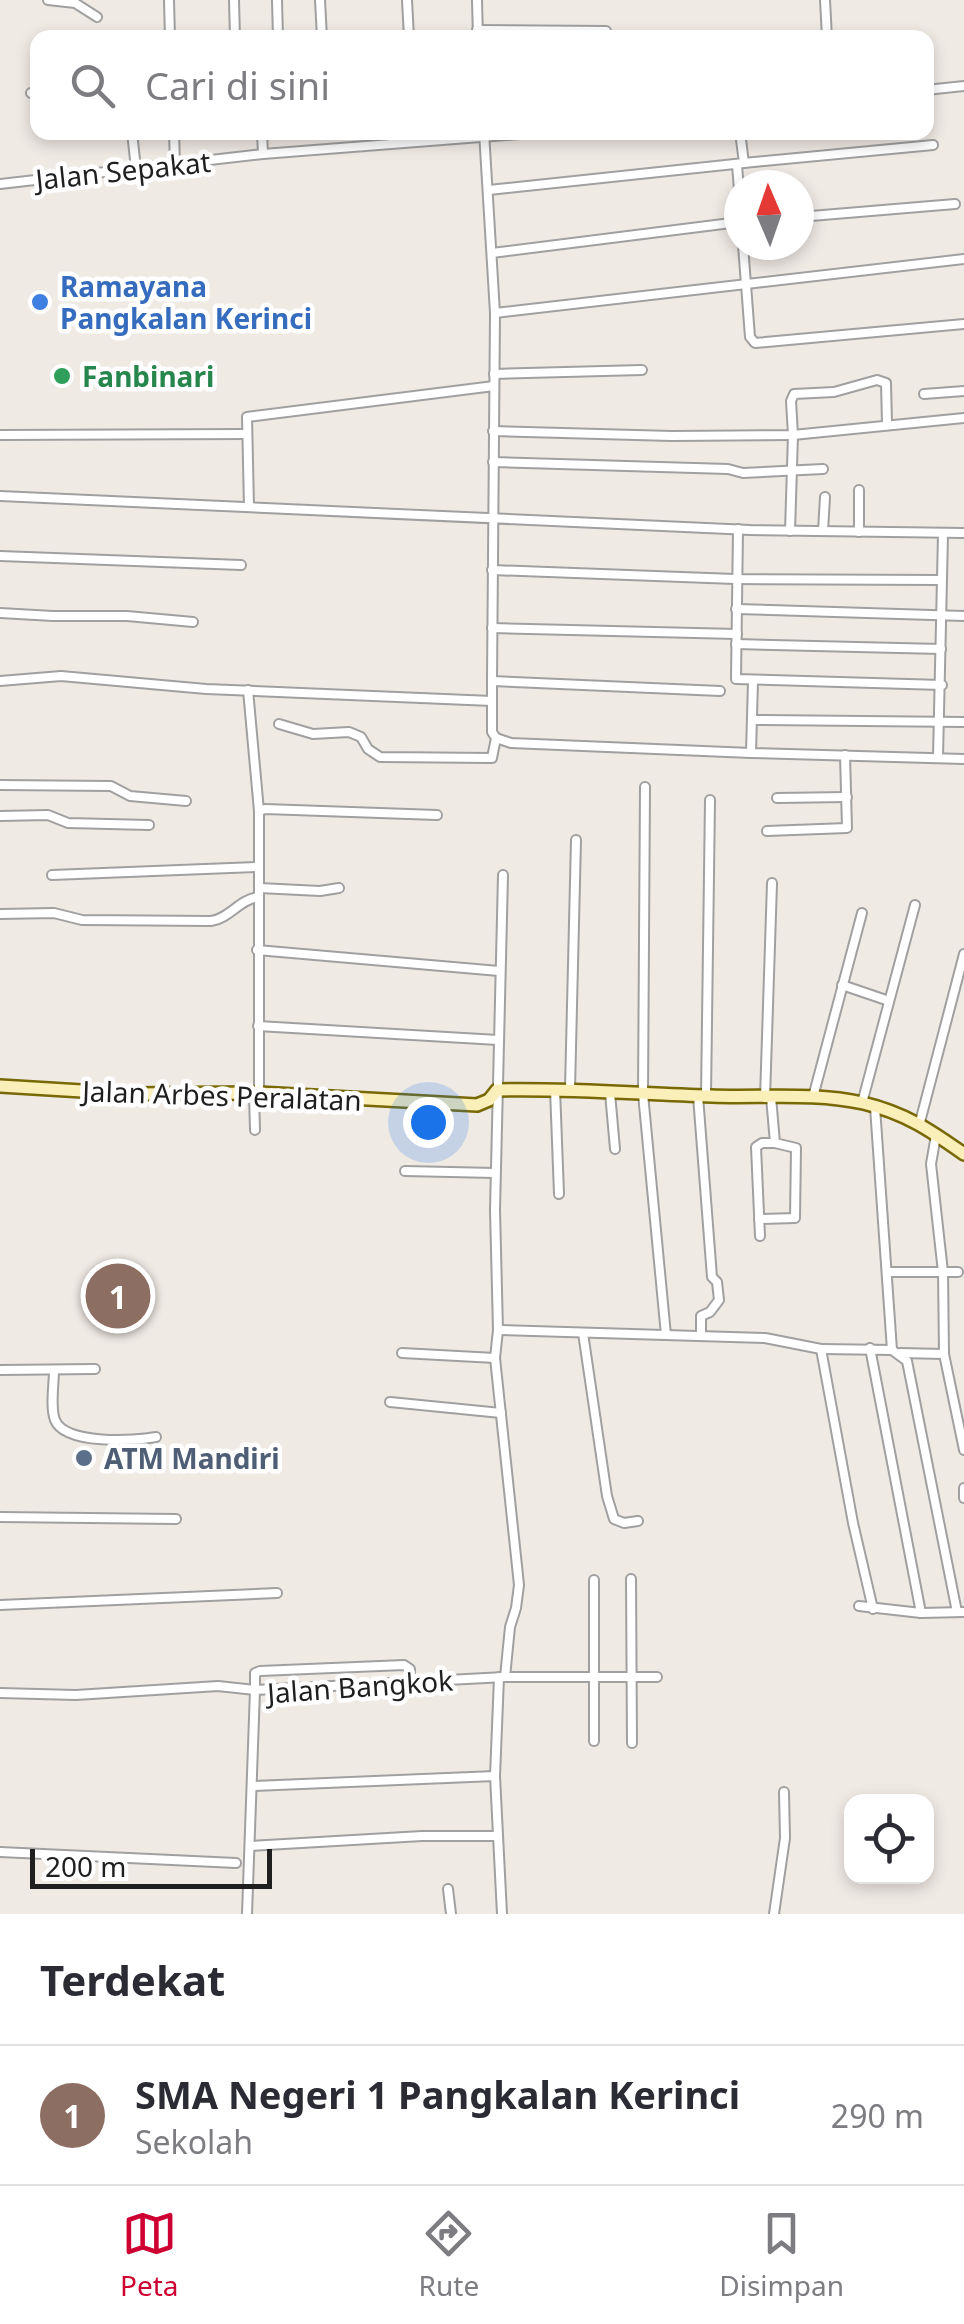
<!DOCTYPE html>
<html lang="id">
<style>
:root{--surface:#fff;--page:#f7f7f7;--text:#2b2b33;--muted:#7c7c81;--line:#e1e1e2;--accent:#ce0031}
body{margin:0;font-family:"Noto Sans",sans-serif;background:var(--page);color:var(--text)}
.controls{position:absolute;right:30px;bottom:30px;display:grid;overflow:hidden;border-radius:20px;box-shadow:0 5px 15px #0003}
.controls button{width:90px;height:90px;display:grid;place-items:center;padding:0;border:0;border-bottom:2px solid var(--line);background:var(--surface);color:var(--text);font:50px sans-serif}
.compass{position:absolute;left:724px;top:170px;width:90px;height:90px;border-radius:50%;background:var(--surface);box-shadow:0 5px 15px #0003;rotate:358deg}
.scale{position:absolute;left:30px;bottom:25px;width:242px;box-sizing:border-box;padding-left:10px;border:5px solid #1f1f1f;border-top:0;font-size:28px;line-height:35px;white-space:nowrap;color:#1f1f1f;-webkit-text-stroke:8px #fff;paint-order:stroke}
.you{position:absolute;left:428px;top:1122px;width:35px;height:35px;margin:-25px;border:8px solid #fff;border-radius:50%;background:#1a73e8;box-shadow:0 0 0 15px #1a73e833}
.badge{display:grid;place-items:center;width:65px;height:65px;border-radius:50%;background:var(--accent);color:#fff;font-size:32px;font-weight:700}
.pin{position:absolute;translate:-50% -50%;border:5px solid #fff;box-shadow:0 2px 10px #0006}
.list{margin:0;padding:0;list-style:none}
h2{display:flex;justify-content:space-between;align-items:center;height:130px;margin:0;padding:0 40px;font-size:42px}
h2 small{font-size:32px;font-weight:400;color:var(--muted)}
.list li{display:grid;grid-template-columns:65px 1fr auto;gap:30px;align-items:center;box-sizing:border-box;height:140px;padding:0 40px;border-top:2px solid var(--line)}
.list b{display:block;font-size:38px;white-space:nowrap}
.list p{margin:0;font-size:32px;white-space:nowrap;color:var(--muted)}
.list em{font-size:32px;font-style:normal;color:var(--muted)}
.icon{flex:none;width:55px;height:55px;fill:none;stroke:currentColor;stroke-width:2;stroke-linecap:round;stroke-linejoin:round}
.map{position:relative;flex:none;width:964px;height:1914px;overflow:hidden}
.search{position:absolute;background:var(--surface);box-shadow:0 5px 15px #0003;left:30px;right:30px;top:30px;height:110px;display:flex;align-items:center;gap:25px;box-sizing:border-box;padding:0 35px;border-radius:20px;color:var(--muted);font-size:38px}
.sheet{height:270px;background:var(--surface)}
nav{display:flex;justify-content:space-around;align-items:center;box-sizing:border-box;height:140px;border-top:2px solid var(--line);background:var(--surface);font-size:28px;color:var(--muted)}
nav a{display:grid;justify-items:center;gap:5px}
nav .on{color:var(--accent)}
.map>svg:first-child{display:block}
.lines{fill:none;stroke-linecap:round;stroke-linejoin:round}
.street-casing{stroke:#a0a0a0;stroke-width:12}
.secondary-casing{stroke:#786904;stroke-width:16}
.street{stroke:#fff;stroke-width:8}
.secondary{stroke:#faeeb9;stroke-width:11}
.shop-dot{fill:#3f7fe0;stroke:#fff;stroke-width:4}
.leisure-dot{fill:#2e9e5b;stroke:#fff;stroke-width:4}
.service-dot{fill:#5c6f8a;stroke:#fff;stroke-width:4}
.labels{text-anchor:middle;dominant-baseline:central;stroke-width:9;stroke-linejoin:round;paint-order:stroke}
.street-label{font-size:28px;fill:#1f1f1f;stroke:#fff}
.shop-label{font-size:28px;font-weight:bold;fill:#366cbe;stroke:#fff;text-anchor:start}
.leisure-label{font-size:28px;font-weight:bold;fill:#27864d;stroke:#fff;text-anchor:start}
.service-label{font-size:28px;font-weight:bold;fill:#4e5e75;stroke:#fff;text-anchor:start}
</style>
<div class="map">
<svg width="964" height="1914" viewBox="0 0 964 1914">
<rect width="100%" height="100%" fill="#f0eae5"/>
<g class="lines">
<defs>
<g id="street">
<path d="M48,0l27,3 22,14"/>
<path d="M169,0l1,38"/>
<path d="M234,0l1,38"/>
<path d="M277,0l1,38"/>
<path d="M320,0l2,38"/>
<path d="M407,0l2,38"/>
<path d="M477,0l1,38"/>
<path d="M825,0l2,38"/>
<path d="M477,30l129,1"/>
<path d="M926,90l38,-4"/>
<path d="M31,93l7,-1"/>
<path d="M132,132l4,37"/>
<path d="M174,132l1,33"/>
<path d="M262,132l1,22"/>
<path d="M744,163l189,-18"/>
<path d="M737,165l2,25"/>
<path d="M0,184l263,-30 283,-22"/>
<path d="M489,190l255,-27 -4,-31"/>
<path d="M799,217l156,-13"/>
<path d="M743,245l7,92 5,6 209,-19"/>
<path d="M492,253l247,-31"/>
<path d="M495,313l469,-54"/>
<path d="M494,374l148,-4"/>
<path d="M924,394l40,-3"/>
<path d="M493,431l179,5 121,-1 -2,-34 3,-7 40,-2 43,-12 9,3 1,40"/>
<path d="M0,435l246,-1"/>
<path d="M493,462l235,7 15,4 80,-4"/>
<path d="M0,496l750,34 214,3"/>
<path d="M249,507l-2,-90 247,-31"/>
<path d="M738,529l-2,150 206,6"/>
<path d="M790,531l3,-96 171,-17"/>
<path d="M823,531l2,-34"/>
<path d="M859,532v-42"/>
<path d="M0,556l241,9"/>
<path d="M492,570l243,9 206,1"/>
<path d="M736,609l228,7"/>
<path d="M0,613l53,3h74l66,6"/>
<path d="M492,628l245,6"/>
<path d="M736,644l205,5"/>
<path d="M0,681l61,-5 145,13 286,12"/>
<path d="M492,681l228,10"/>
<path d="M753,681l-2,72 213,6"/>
<path d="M248,690l11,121"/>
<path d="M752,720l212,2"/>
<path d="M279,724l34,10 36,-2 12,5 7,12 12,8 112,1 4,-20 -4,-6v-51l3,-368 -11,-181"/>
<path d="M496,738l15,5 240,10"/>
<path d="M938,757l5,-223"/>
<path d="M0,785l111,1 19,10 56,5"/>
<path d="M645,787l-2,307 23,241"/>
<path d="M777,798l70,-1"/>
<path d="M0,816l48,-1 20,8 81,2"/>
<path d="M767,831l80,-3 -2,-73"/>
<path d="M52,875l207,-8"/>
<path d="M503,875l-8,335 3,120 -3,28 24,227 -3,23 -6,19 -5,50"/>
<path d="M259,888l61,3 19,-3"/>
<path d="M0,914l54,-1 28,7 129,1c19,-3 28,-21 47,-24"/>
<path d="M257,950l242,21"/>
<path d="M842,985l47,16"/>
<path d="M258,1026l240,14"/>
<path d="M555,1089l4,105"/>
<path d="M570,1089l6,-249"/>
<path d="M259,1093v-282l6,-2 172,6"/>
<path d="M610,1093l5,56"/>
<path d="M254,1094l1,36"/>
<path d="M698,1096l14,181 5,5 2,18 -9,12 -9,4v20"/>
<path d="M706,1096l4,-296"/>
<path d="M813,1097l49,-184"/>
<path d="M765,1098l7,-215"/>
<path d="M862,1103l53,-198"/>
<path d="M875,1107l17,243"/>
<path d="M920,1122l44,-168"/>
<path d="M936,1135l-5,29 12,108 1,82"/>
<path d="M405,1171l90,2"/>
<path d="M759,1219l36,-1 1,-70 -21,-5 -4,-46"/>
<path d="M760,1236l-4,-89 6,-4h13"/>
<path d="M888,1272h70"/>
<path d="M498,1330l267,8 56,11 32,174 20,86"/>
<path d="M583,1333l24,163 7,23 10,4 14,-2"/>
<path d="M870,1348l51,265"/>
<path d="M821,1349l71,1 15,11 50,251"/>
<path d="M402,1353l93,5"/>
<path d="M900,1353l44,1 20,96"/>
<path d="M0,1370l95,-1"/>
<path d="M54,1370c0,14 -4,37 1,50 10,25 80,21 101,17"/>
<path d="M390,1402l111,11"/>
<path d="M964,1488v10"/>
<path d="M0,1517l176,2"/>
<path d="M631,1579l1,164"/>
<path d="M594,1580v161"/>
<path d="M0,1605l277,-12"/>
<path d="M859,1606l62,7 43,-1"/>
<path d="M499,1677l-4,99 7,138"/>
<path d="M0,1693l76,2 142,-9 37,4v-17l5,-2 144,-6 6,4v12"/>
<path d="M253,1786l242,-10"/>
<path d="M250,1846l172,-10h76"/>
<path d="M0,1852l236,11"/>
<path d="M448,1889l3,25"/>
<path d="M247,1914l8,-224 250,-13h152"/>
<path d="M774,1914l11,-76 -1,-46"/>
</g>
<path id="secondary" d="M0,1086l131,8 128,-1 218,12 12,-5 8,-10c72,-2 143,4 214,6 50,2 103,-4 152,7 42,10 67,27 101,51"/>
</defs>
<use href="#street" class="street-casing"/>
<use href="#secondary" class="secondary-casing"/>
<use href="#street" class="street"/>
<use href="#secondary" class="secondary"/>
</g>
<circle class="shop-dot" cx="40" cy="302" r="10"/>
<circle class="leisure-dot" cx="62" cy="376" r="10"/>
<circle class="service-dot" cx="84" cy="1458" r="10"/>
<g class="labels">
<g class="street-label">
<text transform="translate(123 170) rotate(-6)">Jalan Sepakat</text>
<text transform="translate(222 1095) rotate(2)">Jalan Arbes Peralatan</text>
<text transform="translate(360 1686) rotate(-4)">Jalan Bangkok</text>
</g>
<g class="shop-label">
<text x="60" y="286">Ramayana<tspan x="60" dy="32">Pangkalan Kerinci</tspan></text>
</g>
<g class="leisure-label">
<text x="82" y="376">Fanbinari</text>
</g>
<g class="service-label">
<text x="104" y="1458">ATM Mandiri</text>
</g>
</g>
</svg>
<div class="controls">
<button><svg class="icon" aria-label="locate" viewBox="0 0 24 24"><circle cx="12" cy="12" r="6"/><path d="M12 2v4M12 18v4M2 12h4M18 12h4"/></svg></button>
</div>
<svg class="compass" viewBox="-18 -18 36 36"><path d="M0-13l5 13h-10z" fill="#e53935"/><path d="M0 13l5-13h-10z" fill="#7c7c81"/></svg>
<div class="scale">200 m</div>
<div class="you"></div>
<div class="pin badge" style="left:118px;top:1296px;background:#8d6e63">1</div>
<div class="search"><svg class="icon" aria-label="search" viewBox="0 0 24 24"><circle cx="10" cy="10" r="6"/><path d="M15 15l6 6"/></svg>Cari di sini</div>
</div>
<section class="sheet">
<h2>Terdekat<small></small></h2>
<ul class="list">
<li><span class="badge" style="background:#8d6e63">1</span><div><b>SMA Negeri 1 Pangkalan Kerinci</b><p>Sekolah</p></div><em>290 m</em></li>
</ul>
</section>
<nav>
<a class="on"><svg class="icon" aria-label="map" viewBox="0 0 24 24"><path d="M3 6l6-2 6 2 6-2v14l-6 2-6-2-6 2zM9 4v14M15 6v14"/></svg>Peta</a>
<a><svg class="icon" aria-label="directions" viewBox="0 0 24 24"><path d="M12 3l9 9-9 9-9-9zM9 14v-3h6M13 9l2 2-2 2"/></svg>Rute</a>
<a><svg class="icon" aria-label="saved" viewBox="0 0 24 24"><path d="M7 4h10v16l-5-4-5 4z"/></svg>Disimpan</a>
</nav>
